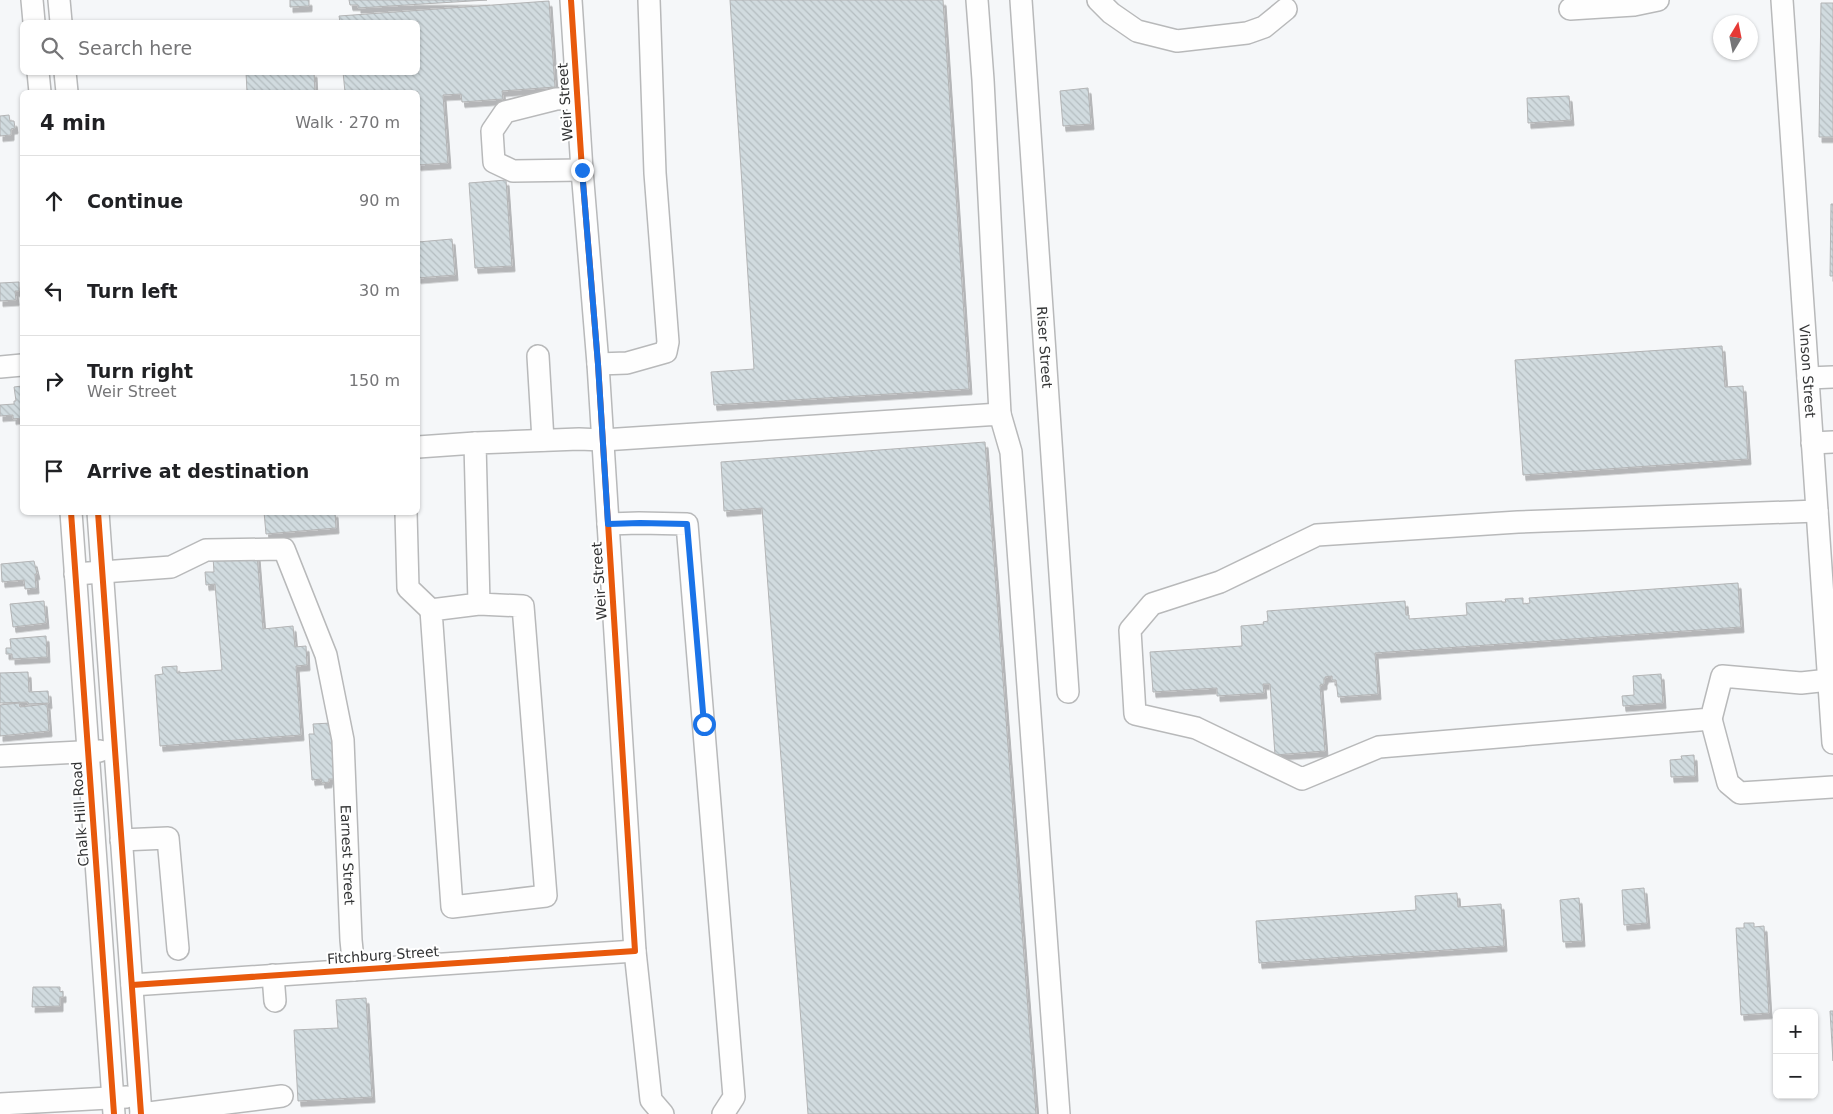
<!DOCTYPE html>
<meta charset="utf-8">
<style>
:root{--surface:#fff;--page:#f2f2f2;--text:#202124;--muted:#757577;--line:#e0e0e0}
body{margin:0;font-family:"DejaVu Sans",sans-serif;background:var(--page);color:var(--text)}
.controls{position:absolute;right:15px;bottom:15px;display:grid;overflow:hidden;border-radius:8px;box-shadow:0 1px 4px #0004}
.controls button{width:45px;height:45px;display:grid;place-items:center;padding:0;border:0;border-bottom:1px solid var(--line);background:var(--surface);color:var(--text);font:25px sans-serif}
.compass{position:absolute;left:1713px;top:15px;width:45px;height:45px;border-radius:50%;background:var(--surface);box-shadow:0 1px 4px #0004;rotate:10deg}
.stop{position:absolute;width:15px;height:15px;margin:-11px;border:4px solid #1a73e8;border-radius:50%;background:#fff}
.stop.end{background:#1a73e8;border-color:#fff;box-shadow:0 1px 5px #0008}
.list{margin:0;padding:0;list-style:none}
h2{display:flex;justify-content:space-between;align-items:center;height:65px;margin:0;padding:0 20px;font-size:21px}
h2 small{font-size:16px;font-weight:400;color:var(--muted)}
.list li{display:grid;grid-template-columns:32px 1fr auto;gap:15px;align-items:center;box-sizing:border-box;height:90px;padding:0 20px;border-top:1px solid var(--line)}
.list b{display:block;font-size:19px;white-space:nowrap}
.list p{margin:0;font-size:16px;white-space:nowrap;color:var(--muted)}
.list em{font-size:16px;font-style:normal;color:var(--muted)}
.icon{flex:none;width:28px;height:28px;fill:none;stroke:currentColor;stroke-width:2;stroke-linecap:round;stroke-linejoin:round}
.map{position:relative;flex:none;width:1833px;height:1114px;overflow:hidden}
.search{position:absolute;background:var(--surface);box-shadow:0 1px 4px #0004;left:20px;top:20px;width:400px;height:55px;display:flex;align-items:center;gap:12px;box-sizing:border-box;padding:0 18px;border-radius:8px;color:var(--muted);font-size:19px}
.panel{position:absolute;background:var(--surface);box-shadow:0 1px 4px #0004;left:20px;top:90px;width:400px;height:425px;border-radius:8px}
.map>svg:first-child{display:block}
.building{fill:url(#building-back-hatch);stroke:#b3b4b5;filter:url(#shadow)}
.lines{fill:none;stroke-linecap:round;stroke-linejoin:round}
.minor-casing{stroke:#b8b9ba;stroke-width:24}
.minor{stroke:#fefefe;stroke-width:21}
.cycleway-casing{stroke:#fff;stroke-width:9}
.cycleway{stroke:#e8590c;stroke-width:6}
.route{stroke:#1a73e8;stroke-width:6}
.labels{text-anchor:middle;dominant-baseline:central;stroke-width:4;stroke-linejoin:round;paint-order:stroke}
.street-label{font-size:14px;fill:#333435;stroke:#fff}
</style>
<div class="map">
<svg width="1833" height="1114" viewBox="0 0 1833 1114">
<defs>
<pattern id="building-back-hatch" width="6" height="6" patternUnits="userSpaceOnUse" patternTransform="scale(1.25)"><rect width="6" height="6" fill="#d1dbdf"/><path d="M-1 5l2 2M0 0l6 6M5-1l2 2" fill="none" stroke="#b4bdc0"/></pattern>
<filter id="shadow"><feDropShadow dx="3" dy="5.5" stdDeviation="0" flood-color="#0004"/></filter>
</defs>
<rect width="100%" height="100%" fill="#f5f7f9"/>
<g class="building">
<path d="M290,0h19v6l-19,1z"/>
<path d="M349,0h138l-129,8v-3h-8z"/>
<path d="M730,0h213l26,389 -255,16 -3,-33 43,-3z"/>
<path d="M549,1l6,86 -53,4 1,8 -41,3 -1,-8 -18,1 5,68 -30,2v-73h-73l-2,-20h75v-50h-78l-1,-6z"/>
<path d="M1821,3h12v134h-14z"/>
<path d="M246,72h68l1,20h-68z"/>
<path d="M1088,88l3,36 -28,2 -3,-35z"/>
<path d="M1569,96l2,24 -43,3 -1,-25z"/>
<path d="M9,115l1,6h4l1,7 -4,1v6l-11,1v-20z"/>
<path d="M506,180l6,86 -37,2 -6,-85z"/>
<path d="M1831,204h2v72h-3z"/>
<path d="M452,239l3,36 -37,3v-36z"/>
<path d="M19,282v9h-4l1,9 -16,1v-18z"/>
<path d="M1722,346l3,41 18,-1 5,73 -225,16 -8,-115z"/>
<path d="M22,386v32l-9,1v-4l-13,1v-11l14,-1v-3h2l-2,-14z"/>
<path d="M985,442l51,672h-228l-46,-606 -38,3 -3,-49z"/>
<path d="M264,512h71l1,16 -70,6z"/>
<path d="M257,554l6,75 30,-3 2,21 11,-1 1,19 -11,1 5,69 -141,11 -5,-71 8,-1 -1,-7 15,-1v7l45,-3 -7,-86 -9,1 -1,-13h9l-1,-15z"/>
<path d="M34,561l3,13h-2l1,14 -11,1 -1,-9 -22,2 -1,-18z"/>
<path d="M1738,583l3,44 -366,26 3,41 -40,3 -2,-17h-4v-4l-7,1v2h-1v5l-4,1 5,66 -50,4 -5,-71h-7l1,9 -47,3v-8l-64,4 -3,-40 92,-6 -1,-20 23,-2 -1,-2 5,-1 -1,-10 138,-10 1,14h3v4l58,-4 -1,-12 36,-2v1h4l-1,-3 18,-1v6l7,-1 -1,-5z"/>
<path d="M44,601l2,22 -33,4 -3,-23z"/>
<path d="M46,636l1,21 -35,2v-5h-6v-6h5l-1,-9z"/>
<path d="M28,672l1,20 19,-1 1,12 -21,1v-2l-28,1v-30z"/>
<path d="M1661,674l2,29 -40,3 -1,-10 12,-1 -1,-19z"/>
<path d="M19,703l1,4 27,-3 2,27 -49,5v-31z"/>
<path d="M331,723l4,56h-6v3l-7,1 -1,-4 -9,1 -3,-46h5l-1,-10z"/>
<path d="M1694,755l1,21 -24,1 -1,-17 12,-1 -1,-3z"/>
<path d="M1644,888l3,35 -23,2 -2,-35z"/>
<path d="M1457,893l1,14 43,-3 3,42 -245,17 -3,-42 160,-11 -1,-14z"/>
<path d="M1579,898l3,43 -19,1 -3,-42z"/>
<path d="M1744,923h10v4l10,-1 5,87 -28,2 -5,-87h8z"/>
<path d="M33,987h27v5l3,-1v6h-3v9l-28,1z"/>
<path d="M366,998l6,99 -74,4 -4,-71 44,-2 -2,-28z"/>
<path d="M1830,1011h3v50z"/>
</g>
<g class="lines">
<defs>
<g id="minor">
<path d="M32,0l2,22"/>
<path d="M59,0l2,22"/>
<path d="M571,0l11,170 16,194 37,587 16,149 12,14"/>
<path d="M977,0l6,80 17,334"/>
<path id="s1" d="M1021,0l47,692"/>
<path d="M1098,0l13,13 26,18 40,10 70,-8 17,-6 22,-18"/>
<path id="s2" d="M1782,0l51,743"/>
<path d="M1570,9l64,-4 24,-5"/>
<path d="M38,72l2,20"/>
<path d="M65,72l2,20"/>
<path d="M577,98l-21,1 -51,13 -13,19 2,31 19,9 69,-1"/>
<path d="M538,356l5,84"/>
<path d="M598,364l29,-1 39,-11 2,-10 -13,-169 -6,-173"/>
<path d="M0,367l22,-2"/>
<path d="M1808,378l25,-1"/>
<path d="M1812,443l21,-1"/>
<path d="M418,447l57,-4"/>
<path d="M1817,511l-299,11 -201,13 -97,47 -68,22 -22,26 5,84 61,14 106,51 77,-32 332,-28 11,-43 79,7 28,-3"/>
<path d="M71,512l43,602"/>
<path d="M98,512l43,602"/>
<path d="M406,512l2,76 23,22"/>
<path d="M608,524l31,-1 48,1 47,573 -11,17"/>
<path id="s3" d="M75,574l96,-7 35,-17 78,-1 42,106 17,85 8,200 3,30"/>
<path d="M479,604l-48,6 21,297 94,-11 -23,-290 -44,-2 -4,-161 104,-4 24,1 397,-26 11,38 48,662"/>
<path d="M1711,719l17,64 12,10 93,-6"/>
<path d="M0,756l100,-5"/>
<path d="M121,840l47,-2 10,111"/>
<path d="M273,975l2,26"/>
<path d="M132,985l503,-34"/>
<path d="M0,1104l127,-7"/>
<path d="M141,1114l141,-18"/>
</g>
</defs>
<use href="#minor" class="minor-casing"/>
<use href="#minor" class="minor"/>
<defs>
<g id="cycleway">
<path d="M71,512l43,602"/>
<path d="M98,512l43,602"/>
<path d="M132,985l503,-34 -37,-587 -16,-194 -11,-170"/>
</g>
</defs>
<use href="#cycleway" class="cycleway-casing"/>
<use href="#cycleway" class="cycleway"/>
</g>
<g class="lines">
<path class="route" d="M582,170l16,194 10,160 32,-1 47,1 17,200"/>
</g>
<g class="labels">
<g class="street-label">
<text transform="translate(565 102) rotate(-94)">Weir Street</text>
<text stroke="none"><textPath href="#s1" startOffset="348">Riser Street</textPath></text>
<text stroke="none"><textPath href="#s2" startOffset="372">Vinson Street</textPath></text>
<text transform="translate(599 581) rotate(-94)">Weir Street</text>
<text transform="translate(80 814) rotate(-94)">Chalk Hill Road</text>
<text stroke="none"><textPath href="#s3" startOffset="529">Earnest Street</textPath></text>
<text transform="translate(383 955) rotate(-4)">Fitchburg Street</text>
</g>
</g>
</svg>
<div class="controls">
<button>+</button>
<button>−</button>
</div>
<svg class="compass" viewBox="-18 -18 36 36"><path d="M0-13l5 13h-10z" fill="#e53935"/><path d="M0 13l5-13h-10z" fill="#757577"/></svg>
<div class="stop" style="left:704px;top:724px"></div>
<div class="stop end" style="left:582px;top:170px"></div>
<div class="search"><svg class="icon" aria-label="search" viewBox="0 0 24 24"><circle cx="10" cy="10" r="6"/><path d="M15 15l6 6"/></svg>Search here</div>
<section class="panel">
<h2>4 min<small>Walk · 270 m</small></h2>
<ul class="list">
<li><svg class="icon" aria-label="ahead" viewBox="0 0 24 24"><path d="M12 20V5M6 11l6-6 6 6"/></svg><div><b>Continue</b></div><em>90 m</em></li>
<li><svg class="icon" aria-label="left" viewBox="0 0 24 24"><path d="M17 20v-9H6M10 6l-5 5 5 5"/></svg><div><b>Turn left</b></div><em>30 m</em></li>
<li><svg class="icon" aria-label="right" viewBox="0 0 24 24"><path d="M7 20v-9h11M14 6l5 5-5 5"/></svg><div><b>Turn right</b><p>Weir Street</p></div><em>150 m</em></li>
<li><svg class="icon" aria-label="arrive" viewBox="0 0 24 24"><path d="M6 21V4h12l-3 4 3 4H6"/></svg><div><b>Arrive at destination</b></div></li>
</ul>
</section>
</div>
